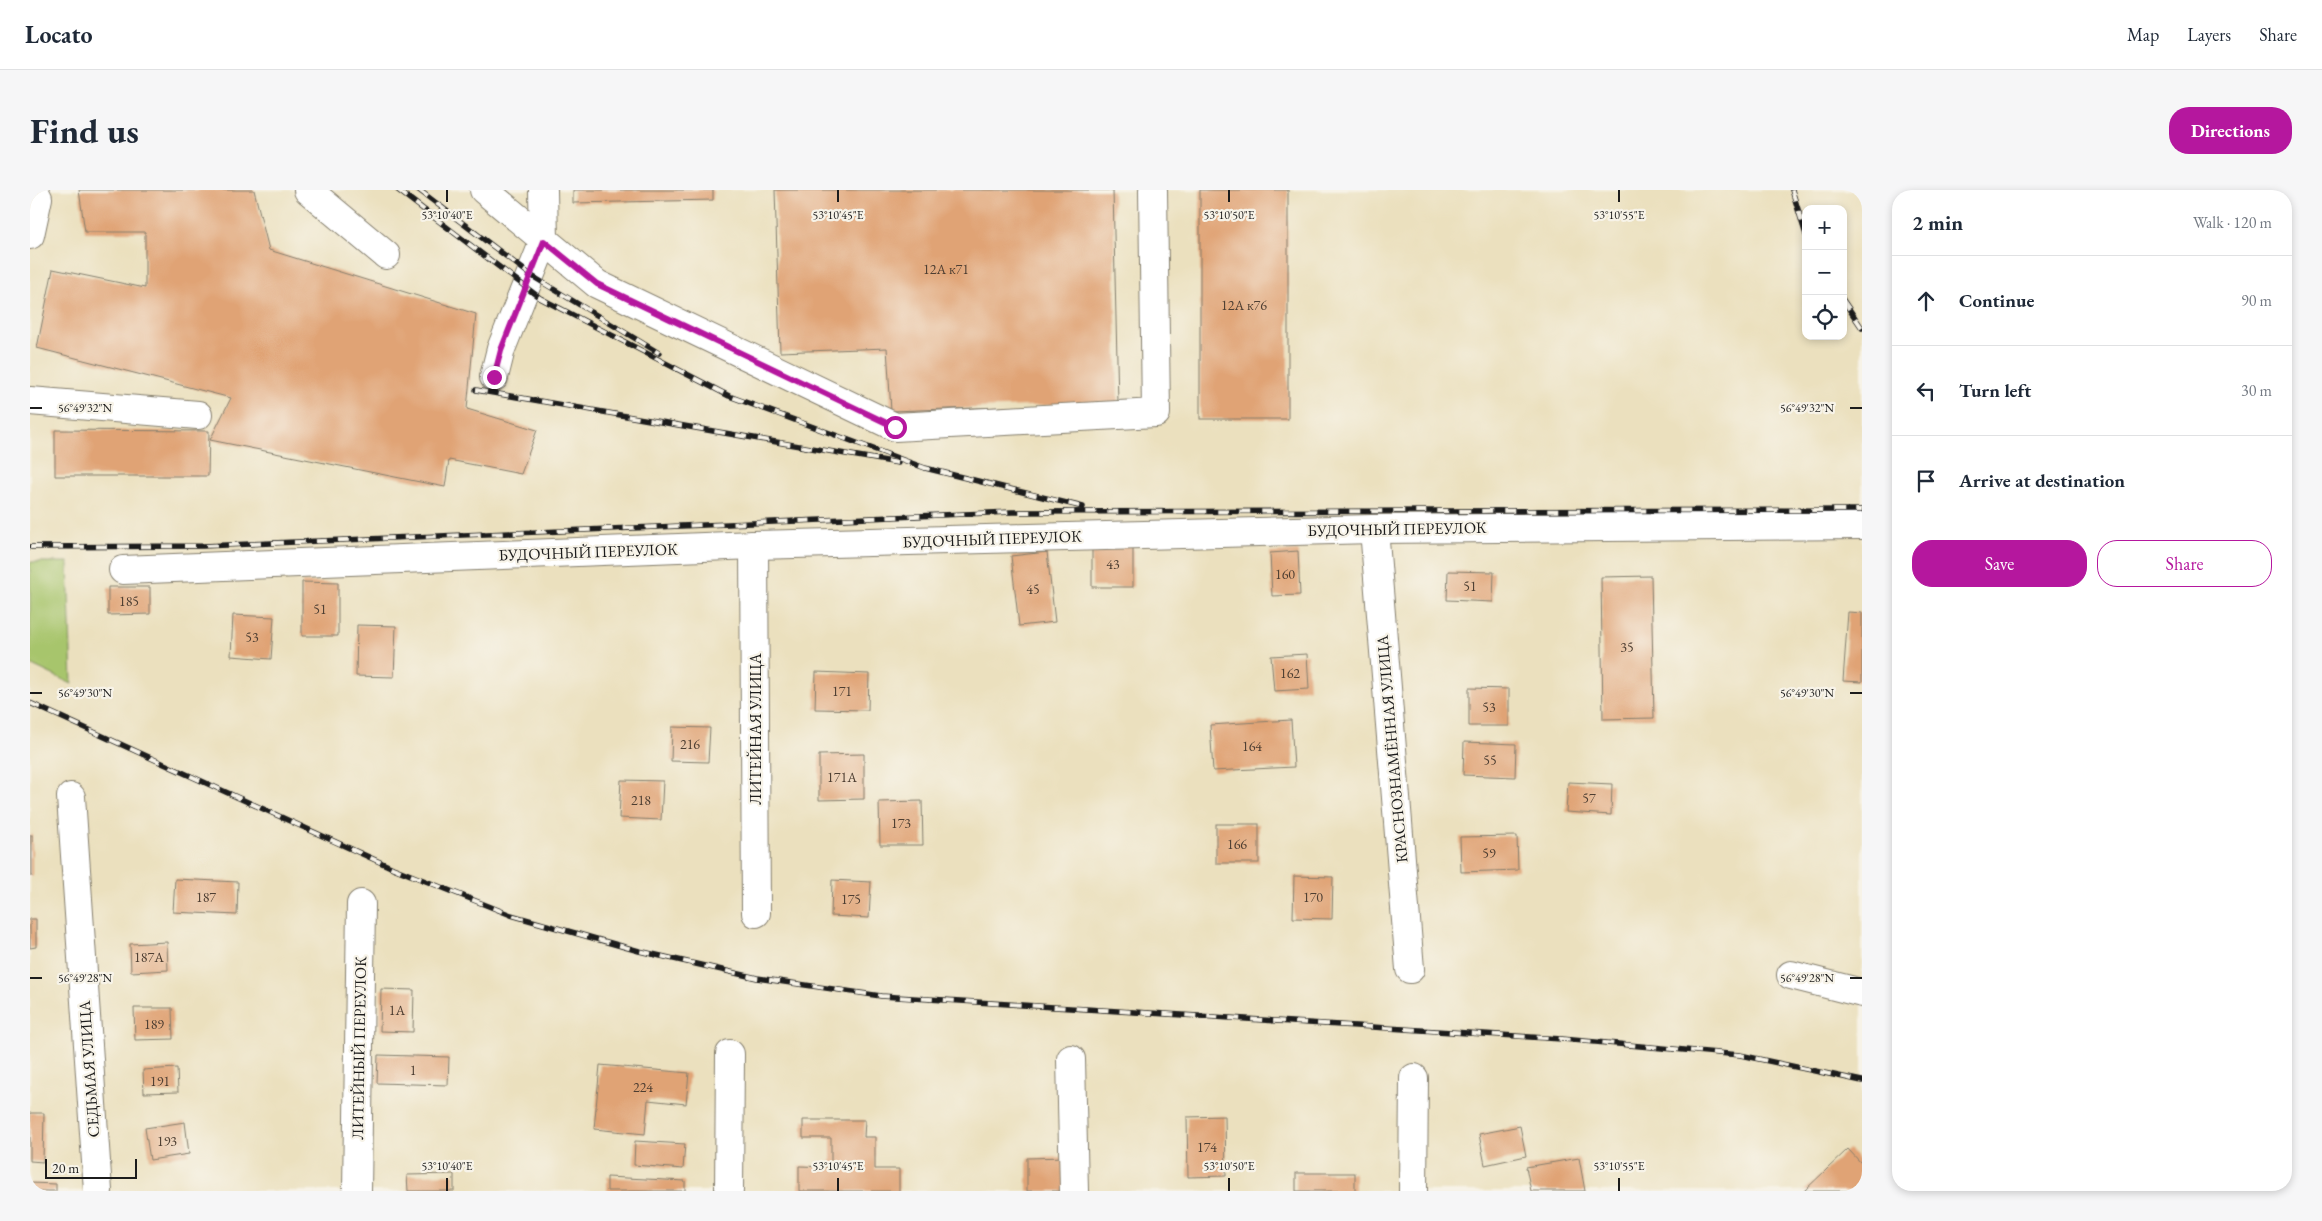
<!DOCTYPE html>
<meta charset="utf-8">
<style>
:root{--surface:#fff;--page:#f6f6f7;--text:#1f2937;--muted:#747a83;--line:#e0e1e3;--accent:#b5179e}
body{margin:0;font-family:"EB Garamond",serif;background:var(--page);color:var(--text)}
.controls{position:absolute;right:15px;top:15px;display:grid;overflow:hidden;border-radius:10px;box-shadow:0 2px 8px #0003}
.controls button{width:45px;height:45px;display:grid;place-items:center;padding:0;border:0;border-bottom:1px solid var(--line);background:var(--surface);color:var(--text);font:25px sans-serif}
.scale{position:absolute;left:15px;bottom:12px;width:92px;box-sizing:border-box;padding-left:5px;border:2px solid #1c1c1c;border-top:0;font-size:14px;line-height:18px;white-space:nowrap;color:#1c1c1c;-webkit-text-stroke:4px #f7f3e8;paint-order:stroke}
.stop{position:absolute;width:15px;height:15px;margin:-11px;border:4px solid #b5179e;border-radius:50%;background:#fff}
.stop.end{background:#b5179e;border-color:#fff;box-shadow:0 1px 5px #0008}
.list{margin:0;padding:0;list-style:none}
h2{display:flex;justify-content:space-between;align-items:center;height:65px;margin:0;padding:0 20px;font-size:21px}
h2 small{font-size:16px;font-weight:400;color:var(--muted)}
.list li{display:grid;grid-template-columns:32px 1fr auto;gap:15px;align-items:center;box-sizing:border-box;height:90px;padding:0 20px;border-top:1px solid var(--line)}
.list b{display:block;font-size:19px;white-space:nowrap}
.list em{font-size:16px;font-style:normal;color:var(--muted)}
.actions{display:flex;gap:10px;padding:15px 20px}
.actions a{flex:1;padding:11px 0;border:1px solid var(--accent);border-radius:20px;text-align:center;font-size:18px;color:var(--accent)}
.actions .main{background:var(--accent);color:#fff}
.icon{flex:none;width:28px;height:28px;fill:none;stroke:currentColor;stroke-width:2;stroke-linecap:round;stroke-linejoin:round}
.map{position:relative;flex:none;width:1832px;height:1001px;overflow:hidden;border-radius:20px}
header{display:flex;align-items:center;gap:30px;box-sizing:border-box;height:70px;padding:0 25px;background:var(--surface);border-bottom:1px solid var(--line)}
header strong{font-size:24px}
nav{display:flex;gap:28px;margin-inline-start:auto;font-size:18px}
.intro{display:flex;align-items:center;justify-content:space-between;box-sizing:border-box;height:120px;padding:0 30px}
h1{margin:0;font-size:35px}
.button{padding:12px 22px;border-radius:20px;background:var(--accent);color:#fff;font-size:18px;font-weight:700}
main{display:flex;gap:30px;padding:0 30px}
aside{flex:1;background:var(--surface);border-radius:20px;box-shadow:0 2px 8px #0003}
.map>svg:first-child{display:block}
.green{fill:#a7c56c;stroke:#627044}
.building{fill:#e0a374}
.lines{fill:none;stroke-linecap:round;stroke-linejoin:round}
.minor-casing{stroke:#847e6d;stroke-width:30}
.minor{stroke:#fff;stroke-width:28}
.rail-casing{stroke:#1c1c1c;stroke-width:5.5}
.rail{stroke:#f7f3e8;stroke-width:4;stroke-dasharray:11;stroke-linecap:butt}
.route{stroke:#b5179e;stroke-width:6}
.ticks{fill:none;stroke:#1c1c1c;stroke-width:2}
.labels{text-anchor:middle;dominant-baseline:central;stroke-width:4.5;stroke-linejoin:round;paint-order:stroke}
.number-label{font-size:14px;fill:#4d3e32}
.street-label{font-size:16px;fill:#1c1c1c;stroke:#f7f3e8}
.ticks-label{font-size:12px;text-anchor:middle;fill:#1c1c1c;stroke:#f7f3e8;stroke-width:4.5;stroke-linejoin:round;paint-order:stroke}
</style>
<header>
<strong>Locato</strong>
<nav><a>Map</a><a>Layers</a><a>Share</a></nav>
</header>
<div class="intro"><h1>Find us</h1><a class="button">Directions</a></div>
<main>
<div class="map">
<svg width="1832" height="1001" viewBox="0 0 1832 1001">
<rect width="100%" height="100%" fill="#f7f3e8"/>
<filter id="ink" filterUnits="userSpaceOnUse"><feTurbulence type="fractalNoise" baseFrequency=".02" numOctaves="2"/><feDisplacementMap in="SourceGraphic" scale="10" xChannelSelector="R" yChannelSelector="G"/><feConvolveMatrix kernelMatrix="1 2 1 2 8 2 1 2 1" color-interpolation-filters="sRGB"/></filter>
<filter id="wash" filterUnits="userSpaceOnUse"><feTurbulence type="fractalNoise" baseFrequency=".0096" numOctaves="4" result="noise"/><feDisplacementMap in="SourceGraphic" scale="20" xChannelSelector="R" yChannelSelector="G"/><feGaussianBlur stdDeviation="1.12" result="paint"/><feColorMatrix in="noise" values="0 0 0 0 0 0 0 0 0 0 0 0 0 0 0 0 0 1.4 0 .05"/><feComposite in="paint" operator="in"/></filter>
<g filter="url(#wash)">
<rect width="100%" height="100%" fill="#ebe0be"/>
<path class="green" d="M0,372h38l4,122 -42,-20z"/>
<g id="blocks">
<g class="building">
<path d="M49,0h175l15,60 207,64 -9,95 70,21 -16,44 -72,-14 -4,27 -235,-47 21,-42 -194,-50 16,-79 92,19v-56h-60z"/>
<path d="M543,0h140v10l-140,3z"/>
<path d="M745,0h338l5,213 -227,8 -4,-63 -107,4z"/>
<rect x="1170" y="0" width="88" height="229"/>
<path d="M25,240l154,1 -1,45h-153z"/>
<rect x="1062" y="350" width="41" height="47"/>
<path d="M1268,361l2,44 -28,1 -2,-43z"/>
<path d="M1017,362l8,70 -36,4 -8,-70z"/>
<path d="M1418,381l46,1 -1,30 -46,-2z"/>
<path d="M1621,386l3,142 -51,1 -2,-142z"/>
<path d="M272,392l36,1v53h-36z"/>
<path d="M78,397h42v27l-42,1z"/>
<path d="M1818,422l14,1v69l-19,-1z"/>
<path d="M203,425l41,2 -3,42 -40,-3z"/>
<path d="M327,435l39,1 -2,51 -38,-1z"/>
<path d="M1277,464l2,35 -35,2 -3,-35z"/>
<path d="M786,482l53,2 -1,36 -53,-1z"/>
<path d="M1439,498l40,1v37h-40z"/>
<path d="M1261,530l3,47 -81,4 -3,-46z"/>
<path d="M642,537l38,1 -2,34 -37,-1z"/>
<path d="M1434,552l52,2 -1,33 -52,-2z"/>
<path d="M834,564v45l-45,1v-45z"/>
<path d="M591,590l42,1 -2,39 -42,-2z"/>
<path d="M1538,592l44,2 -1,31 -45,-3z"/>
<path d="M892,611l1,44h-43l-1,-43z"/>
<rect x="1186" y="634" width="43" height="39"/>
<rect x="0" y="645" width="2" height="41"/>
<path d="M1487,646l1,34 -57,2 -1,-35z"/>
<path d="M1264,686l39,1 -1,42 -39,-1z"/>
<path d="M145,689l63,3 -1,33 -64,-3z"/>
<path d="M802,690l39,2 -2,36 -38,-2z"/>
<path d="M0,729h6v28l-6,1z"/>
<path d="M137,752l1,28 -37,2 -1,-28z"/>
<path d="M351,799l33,1 -1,42 -33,-1z"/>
<path d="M104,818h38l1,31 -38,1z"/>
<path d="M348,865l71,2 -1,28 -71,-2z"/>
<path d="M570,875l89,8 -3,31 -38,-4 -3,34 -51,-5z"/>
<path d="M147,878l1,24 -34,1 -1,-23z"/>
<path d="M0,923h14l-1,49 -13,-1z"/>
<path d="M1195,926l1,60 -38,1 -1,-60z"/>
<path d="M773,930h62l-1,17h11v32h24v22h-100v-25l32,1v-29h-28z"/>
<path d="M155,932l4,32 -39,6 -5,-32z"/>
<path d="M1490,936l6,30 -41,9 -6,-31z"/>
<path d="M605,951l50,3 -2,25 -49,-4z"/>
<path d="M1818,959l14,15v22l-5,5h-53z"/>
<path d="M1037,967l1,34h-41v-33z"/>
<path d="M1549,968l6,33h-54l-5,-24z"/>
<rect x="1266" y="983" width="59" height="18"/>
<path d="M424,984v17h-46l-1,-16z"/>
<path d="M577,987l78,4v10h-78z"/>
<path d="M0,993l26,1v7h-26z"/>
</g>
</g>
</g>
<g filter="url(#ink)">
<use href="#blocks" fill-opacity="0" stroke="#847e6d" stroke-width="1"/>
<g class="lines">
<defs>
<g id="minor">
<path d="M278,0l78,65"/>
<path d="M454,0l113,94 298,143 261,-14 -3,-223"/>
<path d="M0,45l8,-37 -5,-8"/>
<path d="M464,187l7,-28 43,-108 -1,-51"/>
<path d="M0,211l168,14"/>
<path d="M1344,339l36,440"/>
<path d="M724,355l2,368"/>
<path d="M93,380l631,-25 620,-16 488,-4"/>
<path d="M41,607l27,394"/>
<path d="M1761,785l71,18"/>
<path d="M1041,869l3,132"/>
<path d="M327,1001l4,-287"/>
<path d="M699,1001l1,-137"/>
<path d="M1383,1001l1,-113"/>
</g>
</defs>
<use href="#minor" class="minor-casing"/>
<use href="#minor" class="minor"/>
<defs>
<g id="rail">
<path d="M368,0l142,108 189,98 196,72 158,39"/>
<path d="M389,0l113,86 127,77"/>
<path d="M1762,0l14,45"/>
<path d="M1813,110l19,28"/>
<path d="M446,200l422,73"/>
<path d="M0,357l173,-1 809,-34 850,-2"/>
<path d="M0,513l363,165 118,47 128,36 118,27 124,18 681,43 178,16 122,26"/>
</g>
</defs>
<use href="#rail" class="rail-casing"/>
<use href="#rail" class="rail"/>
</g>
</g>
<g class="lines" filter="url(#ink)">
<path class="route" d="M464,187l7,-27 43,-109 53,43 298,143"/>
</g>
<path class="ticks" d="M417,0v12M808,0v12M1199,0v12M1589,0v12M0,218h12M1820,218h12M0,503h12M1820,503h12M0,788h12M1820,788h12M417,988v13M808,988v13M1199,988v13M1589,988v13"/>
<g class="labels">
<g class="number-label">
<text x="916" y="79">12А к71</text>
<text x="1214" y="115">12А к76</text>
<text x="1083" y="374">43</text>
<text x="1255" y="384">160</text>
<text x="1440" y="396">51</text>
<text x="1003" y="399">45</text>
<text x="99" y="411">185</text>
<text x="290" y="419">51</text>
<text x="222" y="447">53</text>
<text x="1597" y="457">35</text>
<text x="1260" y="483">162</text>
<text x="812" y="501">171</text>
<text x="1459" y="517">53</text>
<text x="660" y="554">216</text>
<text x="1222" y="556">164</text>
<text x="1460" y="570">55</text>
<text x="812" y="587">171А</text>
<text x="1559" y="608">57</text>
<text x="611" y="610">218</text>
<text x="871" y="633">173</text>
<text x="1207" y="654">166</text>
<text x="1459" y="663">59</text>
<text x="176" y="707">187</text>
<text x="1283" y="707">170</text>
<text x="821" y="709">175</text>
<text x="119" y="767">187А</text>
<text x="367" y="820">1А</text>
<text x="124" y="834">189</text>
<text x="383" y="880">1</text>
<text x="130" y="891">191</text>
<text x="613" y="897">224</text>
<text x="137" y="951">193</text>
<text x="1177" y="957">174</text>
</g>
<g class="street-label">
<text transform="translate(1367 339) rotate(-1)">БУДОЧНЫЙ ПЕРЕУЛОК</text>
<text transform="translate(962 349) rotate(-2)">БУДОЧНЫЙ ПЕРЕУЛОК</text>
<text transform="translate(558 362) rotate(-2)">БУДОЧНЫЙ ПЕРЕУЛОК</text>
<text transform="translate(725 539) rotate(-90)">ЛИТЕЙНАЯ УЛИЦА</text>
<text transform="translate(1362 559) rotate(-95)">КРАСНОЗНАМЁННАЯ УЛИЦА</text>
<text transform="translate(329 858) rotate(-89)">ЛИТЕЙНЫЙ ПЕРЕУЛОК</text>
<text transform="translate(59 879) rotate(-94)">СЕДЬМАЯ УЛИЦА</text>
</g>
</g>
<g class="ticks-label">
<text x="417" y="29">53°10'40"E</text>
<text x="808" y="29">53°10'45"E</text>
<text x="1199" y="29">53°10'50"E</text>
<text x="1589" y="29">53°10'55"E</text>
<text x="55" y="222">56°49'32"N</text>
<text x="1777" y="222">56°49'32"N</text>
<text x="55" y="507">56°49'30"N</text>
<text x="1777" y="507">56°49'30"N</text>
<text x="55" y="792">56°49'28"N</text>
<text x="1777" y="792">56°49'28"N</text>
<text x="417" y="980">53°10'40"E</text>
<text x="808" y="980">53°10'45"E</text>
<text x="1199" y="980">53°10'50"E</text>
<text x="1589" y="980">53°10'55"E</text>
</g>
</svg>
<div class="controls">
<button>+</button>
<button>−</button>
<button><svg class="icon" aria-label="locate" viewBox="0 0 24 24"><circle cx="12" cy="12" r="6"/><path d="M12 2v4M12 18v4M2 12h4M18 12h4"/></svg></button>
</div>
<div class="scale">20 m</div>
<div class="stop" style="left:865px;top:237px"></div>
<div class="stop end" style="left:464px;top:187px"></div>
</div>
<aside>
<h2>2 min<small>Walk · 120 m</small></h2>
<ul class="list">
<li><svg class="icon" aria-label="ahead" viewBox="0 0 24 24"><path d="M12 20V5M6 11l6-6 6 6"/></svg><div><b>Continue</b></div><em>90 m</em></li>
<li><svg class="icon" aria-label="left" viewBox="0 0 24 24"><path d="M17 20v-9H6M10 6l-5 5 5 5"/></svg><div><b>Turn left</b></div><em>30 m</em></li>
<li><svg class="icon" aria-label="arrive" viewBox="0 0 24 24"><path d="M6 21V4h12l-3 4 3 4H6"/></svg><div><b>Arrive at destination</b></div></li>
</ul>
<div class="actions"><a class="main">Save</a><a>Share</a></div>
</aside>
</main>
